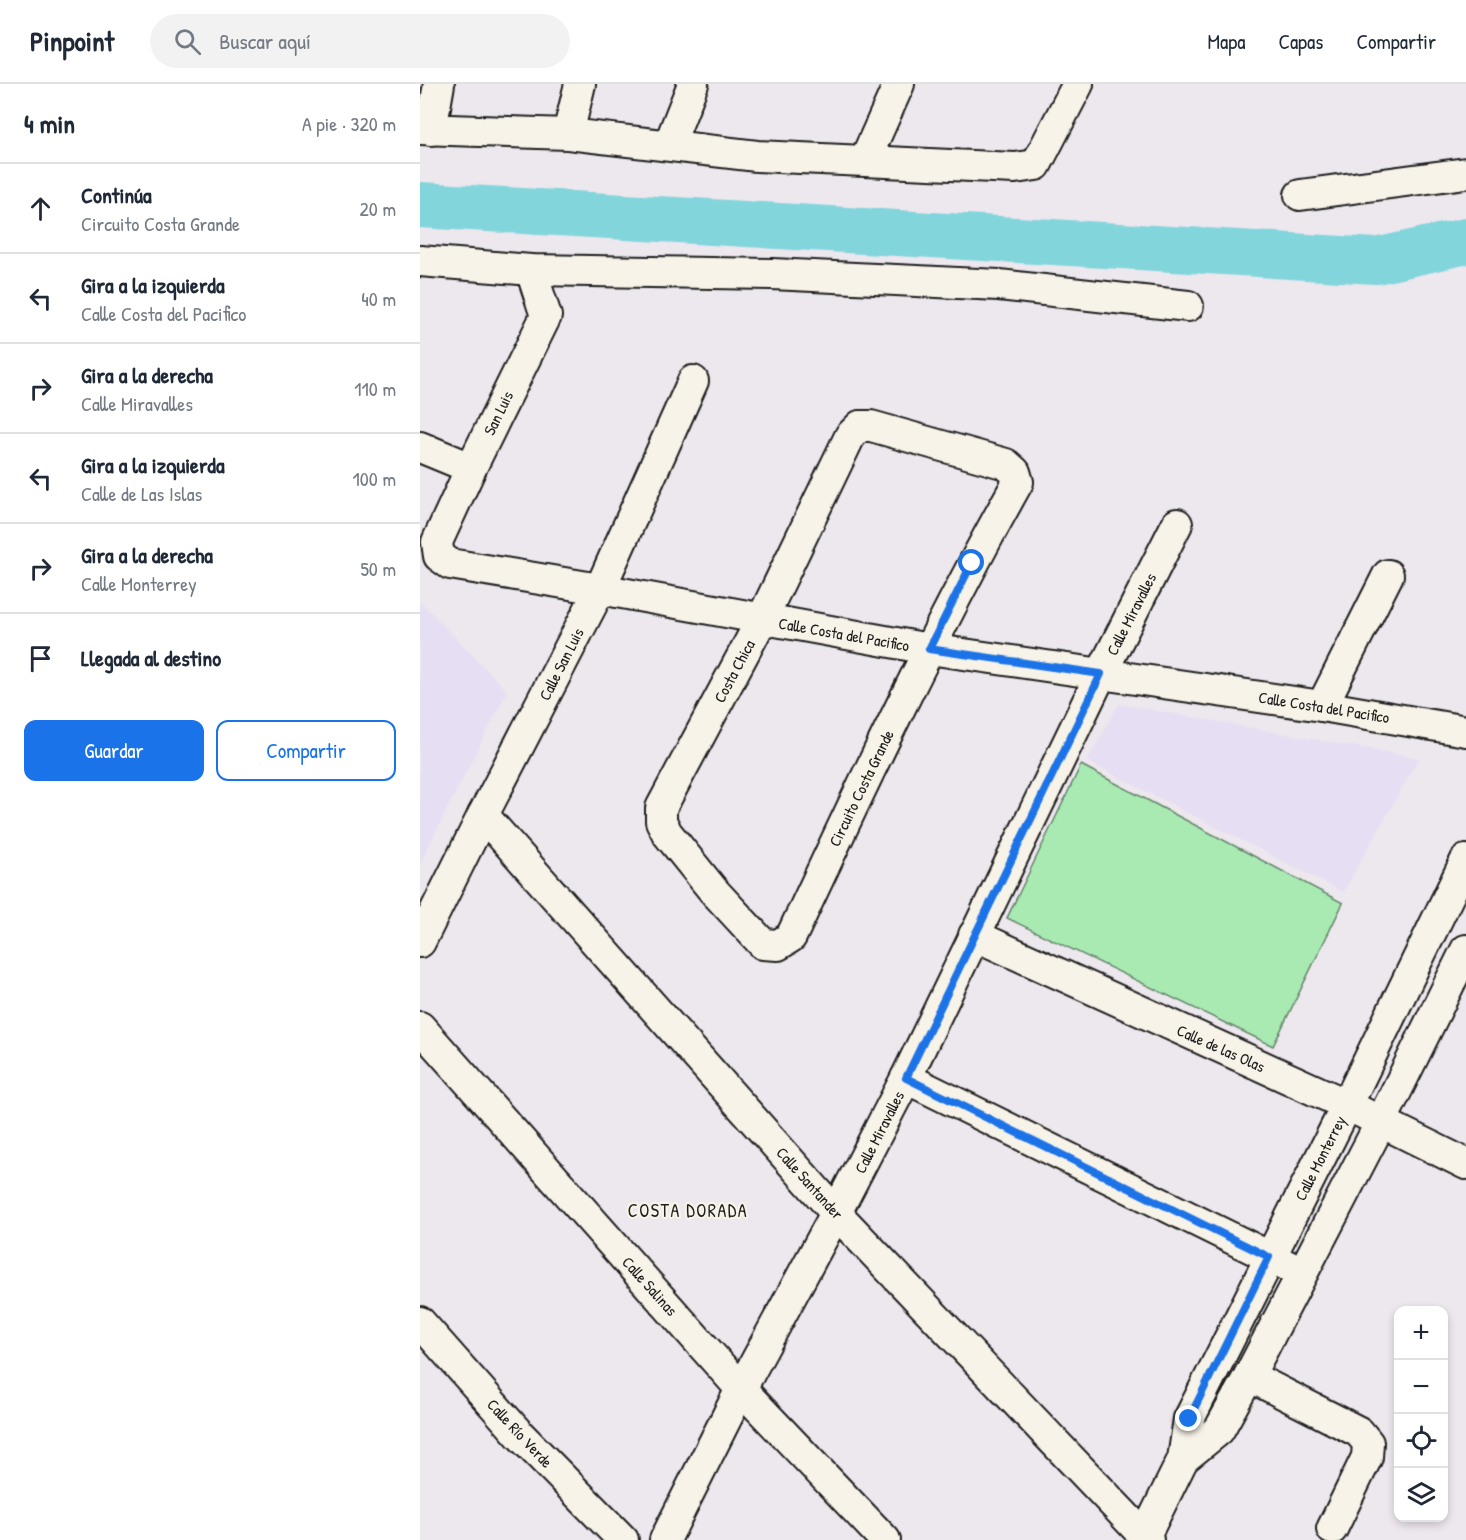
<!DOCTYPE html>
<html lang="es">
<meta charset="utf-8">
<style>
:root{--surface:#fff;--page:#f2f2f3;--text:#1f2937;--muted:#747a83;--line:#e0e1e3;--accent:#1a73e8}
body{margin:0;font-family:"Patrick Hand",sans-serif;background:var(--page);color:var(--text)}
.controls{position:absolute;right:18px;bottom:18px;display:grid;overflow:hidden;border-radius:12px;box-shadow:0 3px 9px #0003}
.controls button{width:54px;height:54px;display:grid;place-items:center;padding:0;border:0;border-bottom:2px solid var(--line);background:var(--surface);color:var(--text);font:30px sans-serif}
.stop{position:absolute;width:18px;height:18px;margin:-14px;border:4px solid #1a73e8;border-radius:50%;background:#fff}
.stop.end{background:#1a73e8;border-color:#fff;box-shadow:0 2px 6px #0008}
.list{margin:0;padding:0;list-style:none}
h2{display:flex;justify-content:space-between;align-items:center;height:78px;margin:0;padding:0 24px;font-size:26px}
h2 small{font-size:20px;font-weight:400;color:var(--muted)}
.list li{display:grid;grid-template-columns:39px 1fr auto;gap:18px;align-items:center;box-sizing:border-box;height:90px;padding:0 24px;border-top:2px solid var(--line)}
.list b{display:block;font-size:22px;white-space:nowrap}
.list p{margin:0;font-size:20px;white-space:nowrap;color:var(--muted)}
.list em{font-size:20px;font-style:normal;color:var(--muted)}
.actions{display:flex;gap:12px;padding:18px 24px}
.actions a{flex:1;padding:14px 0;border:2px solid var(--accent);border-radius:12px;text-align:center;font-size:21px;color:var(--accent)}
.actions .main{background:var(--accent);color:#fff}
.icon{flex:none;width:33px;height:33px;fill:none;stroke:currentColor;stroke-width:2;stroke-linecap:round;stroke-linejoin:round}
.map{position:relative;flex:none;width:1046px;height:1456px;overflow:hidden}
header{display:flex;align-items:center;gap:36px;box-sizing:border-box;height:84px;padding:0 30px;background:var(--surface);border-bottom:2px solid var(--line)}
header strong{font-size:28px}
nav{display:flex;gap:33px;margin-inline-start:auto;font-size:21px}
.search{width:420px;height:54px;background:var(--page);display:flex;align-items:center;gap:15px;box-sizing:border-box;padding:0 21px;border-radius:33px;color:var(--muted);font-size:22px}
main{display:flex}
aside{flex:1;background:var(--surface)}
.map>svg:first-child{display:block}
.built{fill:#e6def2}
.green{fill:#a9eab3;stroke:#628368;stroke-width:1.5}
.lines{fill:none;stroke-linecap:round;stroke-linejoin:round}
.river{stroke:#83d5dc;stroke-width:46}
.street-casing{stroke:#1c1c1c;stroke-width:34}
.street{stroke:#f7f3e8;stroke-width:30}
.route{stroke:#1a73e8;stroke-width:8}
.labels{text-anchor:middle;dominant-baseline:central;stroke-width:4.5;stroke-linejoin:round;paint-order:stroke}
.street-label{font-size:16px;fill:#1c1c1c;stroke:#f7f3e8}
.neighbourhood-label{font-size:18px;letter-spacing:1.5px;fill:#1c1c1c;stroke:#f7f3e8}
</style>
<header>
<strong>Pinpoint</strong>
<div class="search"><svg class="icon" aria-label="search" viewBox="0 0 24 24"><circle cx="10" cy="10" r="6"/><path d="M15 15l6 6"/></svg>Buscar aquí</div>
<nav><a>Mapa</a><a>Capas</a><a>Compartir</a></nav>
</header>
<main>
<aside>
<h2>4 min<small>A pie · 320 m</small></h2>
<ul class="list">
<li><svg class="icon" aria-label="ahead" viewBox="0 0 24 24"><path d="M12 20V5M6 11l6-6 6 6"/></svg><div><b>Continúa</b><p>Circuito Costa Grande</p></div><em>20 m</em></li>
<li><svg class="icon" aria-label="left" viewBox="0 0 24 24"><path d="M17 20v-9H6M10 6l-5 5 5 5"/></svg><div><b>Gira a la izquierda</b><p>Calle Costa del Pacifico</p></div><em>40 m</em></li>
<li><svg class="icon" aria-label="right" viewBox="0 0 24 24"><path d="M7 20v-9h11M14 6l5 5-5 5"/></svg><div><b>Gira a la derecha</b><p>Calle Miravalles</p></div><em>110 m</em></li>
<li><svg class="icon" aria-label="left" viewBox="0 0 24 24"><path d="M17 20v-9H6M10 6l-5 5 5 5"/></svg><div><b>Gira a la izquierda</b><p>Calle de Las Islas</p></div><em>100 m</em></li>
<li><svg class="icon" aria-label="right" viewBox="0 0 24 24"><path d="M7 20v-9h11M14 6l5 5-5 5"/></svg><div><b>Gira a la derecha</b><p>Calle Monterrey</p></div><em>50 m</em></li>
<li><svg class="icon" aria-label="arrive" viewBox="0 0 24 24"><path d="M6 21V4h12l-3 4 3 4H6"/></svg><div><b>Llegada al destino</b></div></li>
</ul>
<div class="actions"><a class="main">Guardar</a><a>Compartir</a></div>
</aside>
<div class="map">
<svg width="1046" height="1456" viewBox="0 0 1046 1456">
<rect width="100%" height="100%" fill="#ede7ee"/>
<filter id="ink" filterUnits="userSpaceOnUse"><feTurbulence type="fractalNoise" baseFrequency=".0167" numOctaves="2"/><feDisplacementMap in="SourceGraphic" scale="12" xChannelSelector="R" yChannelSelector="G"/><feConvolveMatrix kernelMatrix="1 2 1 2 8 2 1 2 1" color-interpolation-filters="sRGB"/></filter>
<g filter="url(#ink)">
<g class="built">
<path d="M0,517l87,90 -87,172z"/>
<path d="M699,620l300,54 -76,134 -256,-131z"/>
</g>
<path class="green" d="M661,681l262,138 -70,143 -266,-128z"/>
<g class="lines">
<path class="river" d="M0,121l956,56 90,-20"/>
<defs>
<g id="street">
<path d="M0,45l148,5 189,22 258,12 21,-3 42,-81"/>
<path d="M11,46l8,-46"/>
<path d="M148,50l12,-50"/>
<path d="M249,61l24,-61"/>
<path d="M445,76l34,-76"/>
<path d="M880,111l166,-22"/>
<path d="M0,177l111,9 241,4 227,11 189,21"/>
<path d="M111,186l15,46 -75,152 -34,74 2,14 11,8 150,25 329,60 393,57 144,25"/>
<path d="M440,342h11l135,38 9,8 3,10c-83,148 -155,301 -227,455l-13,8 -15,-1 -50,-54 -46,-57 -6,-12v-13l101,-189 88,-183z"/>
<path d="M0,363l51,21"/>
<path d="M902,622l66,-131"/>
<path d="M63,731l353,398 312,327"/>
<path d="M554,851l373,170 119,59"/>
<path d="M0,858l63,-127 117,-226 93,-208"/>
<path d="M0,943l321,362 144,151"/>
<path d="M486,994l382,188"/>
<path d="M0,1238l100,113 103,105"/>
<path d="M829,1292l110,56 9,11 -1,14 -35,72"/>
<path d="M763,1375l36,-29 30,-54 132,-254 85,-172"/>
<path d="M245,1456l76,-151 95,-176 70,-135 195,-404 76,-150"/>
<path d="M723,1456l40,-81 6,-40 158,-314 119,-245"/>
</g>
</defs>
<use href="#street" class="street-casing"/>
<use href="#street" class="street"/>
</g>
</g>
<g class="lines" filter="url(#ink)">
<path class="route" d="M552,479l-43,86 172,25 -195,404 363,179 -80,162"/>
</g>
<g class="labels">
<g class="street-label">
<text transform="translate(78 329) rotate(-64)">San Luis</text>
<text transform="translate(711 530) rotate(-63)">Calle Miravalles</text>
<text transform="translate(424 550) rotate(10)">Calle Costa del Pacifico</text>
<text transform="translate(141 580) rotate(-63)">Calle San Luis</text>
<text transform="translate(314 587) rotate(-62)">Costa Chica</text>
<text transform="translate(904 623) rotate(9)">Calle Costa del Pacifico</text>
<text transform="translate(441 704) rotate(-64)">Circuito Costa Grande</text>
<text transform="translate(801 964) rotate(24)">Calle de las Olas</text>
<text transform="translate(459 1048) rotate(-63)">Calle Miravalles</text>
<text transform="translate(900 1074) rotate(-63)">Calle Monterrey</text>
<text transform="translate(390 1099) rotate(48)">Calle Santander</text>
<text transform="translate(230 1202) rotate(48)">Calle Salinas</text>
<text transform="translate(100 1349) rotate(47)">Calle Río Verde</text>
</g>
<g class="neighbourhood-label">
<text x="268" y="1126">COSTA DORADA</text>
</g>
</g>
</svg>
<div class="controls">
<button>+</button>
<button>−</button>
<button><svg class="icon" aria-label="locate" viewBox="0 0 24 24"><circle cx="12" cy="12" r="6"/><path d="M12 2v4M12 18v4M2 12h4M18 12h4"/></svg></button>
<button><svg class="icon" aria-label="layers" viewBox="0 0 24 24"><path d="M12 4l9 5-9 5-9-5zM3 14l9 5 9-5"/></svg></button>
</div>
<div class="stop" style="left:552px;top:479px"></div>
<div class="stop end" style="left:769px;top:1335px"></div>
</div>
</main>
